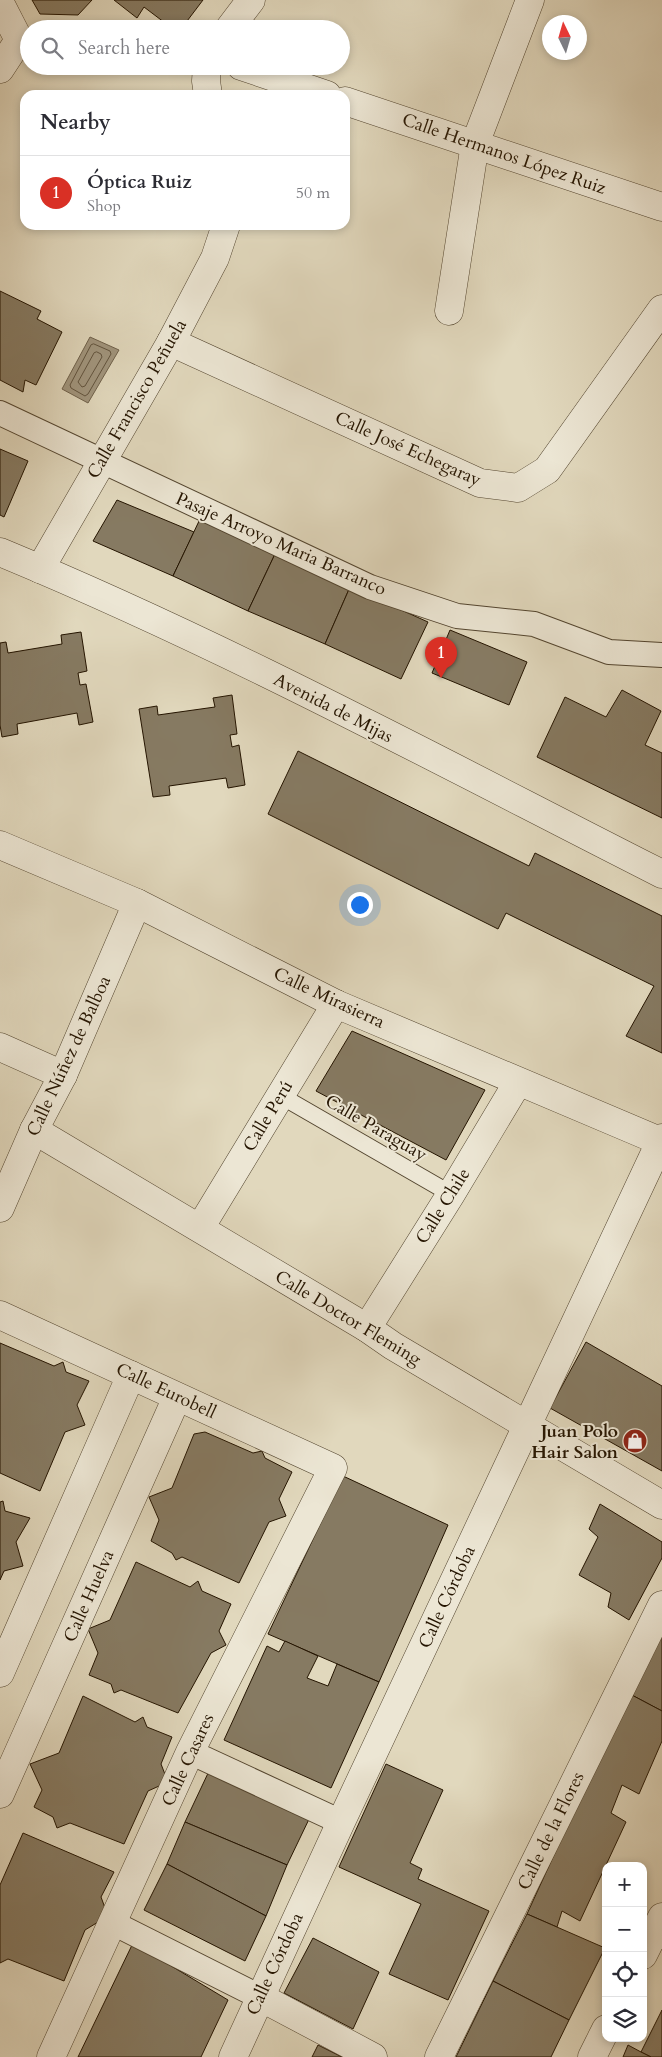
<!DOCTYPE html>
<meta charset="utf-8">
<style>
:root{--surface:#fff;--page:#f7f7f7;--text:#2b2b33;--muted:#7c7c81;--line:#e1e1e2;--accent:#d93025}
body{margin:0;font-family:Cardo,serif;background:var(--page);color:var(--text)}
.controls{position:absolute;right:15px;bottom:15px;display:grid;overflow:hidden;border-radius:10px;box-shadow:0 2px 8px #0003}
.controls button{width:45px;height:45px;display:grid;place-items:center;padding:0;border:0;border-bottom:1px solid var(--line);background:var(--surface);color:var(--text);font:25px sans-serif}
.compass{position:absolute;left:542px;top:15px;width:45px;height:45px;border-radius:50%;background:var(--surface);box-shadow:0 2px 8px #0003;rotate:355deg}
.you{position:absolute;left:359px;top:904px;width:18px;height:18px;margin:-12px;border:4px solid #fff;border-radius:50%;background:#1a73e8;box-shadow:0 0 0 8px #1a73e833}
.badge{display:grid;place-items:center;width:32px;height:32px;border-radius:50%;background:var(--accent);color:#fff;font-size:16px;font-weight:700}
.pin{position:absolute;translate:-50% -41px;filter:drop-shadow(0 1px 2px #0008)}
.pin::after{content:'';position:absolute;top:26px;width:18px;height:15px;background:inherit;clip-path:polygon(0 0,100% 0,50% 100%)}
.list{margin:0;padding:0;list-style:none}
h2{display:flex;justify-content:space-between;align-items:center;height:65px;margin:0;padding:0 20px;font-size:21px}
h2 small{font-size:16px;font-weight:400;color:var(--muted)}
.list li{display:grid;grid-template-columns:32px 1fr auto;gap:15px;align-items:center;box-sizing:border-box;height:75px;padding:0 20px;border-top:1px solid var(--line)}
.list b{display:block;font-size:19px;white-space:nowrap}
.list p{margin:0;font-size:16px;white-space:nowrap;color:var(--muted)}
.list em{font-size:16px;font-style:normal;color:var(--muted)}
.icon{flex:none;width:28px;height:28px;fill:none;stroke:currentColor;stroke-width:2;stroke-linecap:round;stroke-linejoin:round}
.map{position:relative;flex:none;width:662px;height:2057px;overflow:hidden}
.search{position:absolute;background:var(--surface);box-shadow:0 2px 8px #0003;left:20px;top:20px;width:330px;height:55px;display:flex;align-items:center;gap:12px;box-sizing:border-box;padding:0 18px;border-radius:28px;color:var(--muted);font-size:19px}
.panel{position:absolute;background:var(--surface);box-shadow:0 2px 8px #0003;left:20px;top:90px;width:330px;height:140px;border-radius:15px}
.map>svg:first-child{display:block}
.water{fill:#a1957d;stroke:#6f614b}
.lines{fill:none;stroke-linecap:round;stroke-linejoin:round}
.shore{stroke:#62543e;stroke-width:1}
.building{fill:#867a62;stroke:#241400}
.service-casing{stroke:#53452f;stroke-width:18}
.pedestrian-casing{stroke:#53452f;stroke-width:26}
.minor-casing{stroke:#53452f;stroke-width:29}
.service{stroke:#ece6d4;stroke-width:16}
.pedestrian{stroke:#ece6d4;stroke-width:24}
.minor{stroke:#ece6d4;stroke-width:28}
.labels{text-anchor:middle;dominant-baseline:central;stroke-width:4;stroke-linejoin:round;paint-order:stroke}
.street-label{font-size:18px;fill:#241400;stroke:#ece6d4}
.poi-label{font-size:18px;font-weight:bold;fill:#241400;stroke:#ece6d4;text-anchor:end}
</style>
<div class="map">
<svg width="662" height="2057" viewBox="0 0 662 2057">
<rect width="100%" height="100%" fill="#e1d8bd"/>
<filter id="stains"><feTurbulence type="fractalNoise" baseFrequency=".004" numOctaves="4"/><feColorMatrix values="0 0 0 0 .2 0 0 0 0 .09 0 0 0 0 .02 0 0 0 .5 -.17"/></filter>
<radialGradient id="worn" r=".72"><stop offset=".6" stop-color="#630" stop-opacity="0"/><stop offset="1" stop-color="#630" stop-opacity=".3"/></radialGradient>
<path class="water" d="M90,337l29,13 -31,53 -26,-14z"/>
<g class="lines">
<g class="shore">
<path d="M94,344l16,7 1,3 -23,40 -3,2 -14,-8 -1,-3 21,-40z"/>
<path d="M97,352l4,2 1,3 -17,29 -3,1 -4,-5 16,-29z"/>
</g>
</g>
<g class="building">
<path d="M32,0h60l-14,15 -38,-1z"/>
<path d="M114,0h89l-22,29h-8l-29,-22 -7,11z"/>
<path d="M0,291l41,20 -4,8 25,13 -26,53 -11,-5 -2,12 -23,-12z"/>
<path d="M0,449l28,12 -24,56 -4,-2z"/>
<path d="M117,500l77,32 -21,44 -80,-35z"/>
<path d="M200,519l75,35 -27,57 -75,-35z"/>
<path d="M275,554l75,33 -25,57 -77,-33z"/>
<path d="M350,587l78,35 -27,57 -76,-35z"/>
<path d="M450,630l77,32 -18,43 -77,-32z"/>
<path d="M81,632l6,39 -9,2 2,12 6,-1 7,38 -14,3 -2,-12 -60,11 1,10 -16,3 -2,-12v-82l6,-1 2,11 54,-9 -1,-9z"/>
<path d="M622,690l39,21 -16,34 17,8v65l-125,-61 28,-60 41,20z"/>
<path d="M232,695l5,39 -7,1 2,12 7,-2 6,40 -17,3 -2,-10 -57,8 1,9 -17,2 -14,-88 18,-3 1,9 57,-8 -2,-9z"/>
<path d="M298,751l231,115 6,-13 127,63v137l-36,-17 28,-50 -148,-73 -8,16 -230,-115z"/>
<path d="M352,1031l133,59 -39,70 -130,-69z"/>
<path d="M586,1342l76,44v85l-112,-63z"/>
<path d="M0,1343l54,23 9,-4 3,10 23,9 -12,24 8,20 -20,7 -25,59 -40,-18z"/>
<path d="M205,1432l48,21 9,-2 3,7 27,14 -13,27 7,17 -17,6 -30,61 -57,-26 -6,3 -4,-7 -21,-12 8,-21 -10,-23 23,-9 22,-54z"/>
<path d="M343,1476l105,49 -69,157 -111,-48z"/>
<path d="M3,1501l2,10 25,7 -14,24 7,24 -19,5 -4,9v-78z"/>
<path d="M600,1504l62,38v16l-33,62 -21,-13 3,-14 -32,-18 19,-38 -9,-8z"/>
<path d="M136,1562l54,25 8,-6 4,10 29,13 -12,27 7,14 -15,8 -33,60 -57,-23 -7,3 -3,-9 -22,-9 9,-22 -10,-24 22,-9z"/>
<path d="M662,1631v80l-34,-18z"/>
<path d="M285,1641l33,15 -11,22 21,8 9,-22 42,18 -48,106 -107,-48 43,-94 12,6z"/>
<path d="M628,1693l34,18v30l-23,53 -17,-9 -11,28 15,9 -46,99 -18,-10 -5,16 -30,-13z"/>
<path d="M83,1696l52,26 8,-5 4,10 25,10 -11,27 7,18 -20,9 -24,53 -54,-21 -13,5 -4,-11 -19,-10 8,-17 -12,-26 29,-11z"/>
<path d="M386,1764l57,26 -33,73 12,6 -4,10 71,32 -41,89 -59,-26 32,-70 -82,-37z"/>
<path d="M210,1769l101,46 -24,50 -102,-43z"/>
<path d="M185,1822l102,43 -21,51 -99,-52z"/>
<path d="M23,1833l91,39 -13,25 7,19 -23,14 -21,51 -56,-22 -8,4v-78z"/>
<path d="M167,1864l99,52 -21,45 -101,-51z"/>
<path d="M527,1914l78,34 -36,72 -76,-39z"/>
<path d="M313,1938l66,34 -26,57 -69,-36z"/>
<path d="M133,1943l95,57 -27,57h-123z"/>
<path d="M493,1981l76,39 -18,37h-95z"/>
<path d="M662,2010v47h-11l-10,-5z"/>
<path d="M318,2045l24,12h-30z"/>
<path d="M628,2045l13,7 10,5h-28z"/>
</g>
<g class="lines">
<defs>
<path id="service" d="M281,1096l170,98"/>
<g id="pedestrian">
<path d="M0,413l370,174 87,29 77,8 75,28 53,3"/>
<path d="M190,1752l151,70"/>
<path d="M113,1923l147,74"/>
</g>
<g id="minor">
<path d="M0,3l19,37"/>
<path d="M229,29l22,-29"/>
<path d="M207,66l-1,15 2,14"/>
<path d="M241,66l86,29"/>
<path d="M0,69l19,-29"/>
<path d="M345,101l317,106"/>
<path d="M449,311l26,-167 55,-144"/>
<path d="M171,342l309,141 38,5 29,-18 115,-161"/>
<path d="M0,552c227,94 443,211 662,322"/>
<path d="M40,569l131,-227 44,-84 11,-33"/>
<path d="M0,845l137,58 199,101 326,138"/>
<path d="M0,1047l63,28"/>
<path d="M34,1130l333,198 26,18 269,159"/>
<path d="M0,1208l34,-78 29,-55 74,-172"/>
<path d="M200,1228l136,-224"/>
<path d="M0,1315l333,153 -143,284 -139,305"/>
<path d="M367,1328l84,-134 67,-112"/>
<path d="M0,1673l131,-298"/>
<path d="M0,1794l177,-397"/>
<path d="M643,1955l19,-38"/>
<path d="M260,1997l113,60"/>
<path d="M233,2057l108,-235 321,-684"/>
<path d="M439,2057l223,-452"/>
<path d="M592,2057l14,-28"/>
</g>
</defs>
<use href="#service" class="service-casing"/>
<use href="#pedestrian" class="pedestrian-casing"/>
<use href="#minor" class="minor-casing"/>
<use href="#service" class="service"/>
<use href="#pedestrian" class="pedestrian"/>
<use href="#minor" class="minor"/>
</g>
<defs>
<symbol id="shop-disc" viewBox="-11 -11 22 22"><circle r="9.5" fill="#8f2418" stroke="#ece6d4"/><path d="M-5-2.5h2.3a2.7 3.5 0 0 1 5.4 0H5L5.5 6h-11ZM-1.5-2.5h3a1.5 2.3 0 0 0-3 0Z" fill="#fff"/></symbol>
</defs>
<g fill-rule="evenodd">
<use href="#shop-disc" x="621" y="1427" width="28" height="28"/>
</g>
<g class="labels">
<g class="street-label">
<text transform="translate(504 154) rotate(19)">Calle Hermanos López Ruiz</text>
<text transform="translate(137 399) rotate(-60)">Calle Francisco Peñuela</text>
<text transform="translate(408 449) rotate(24)">Calle José Echegaray</text>
<text transform="translate(281 544) rotate(24)">Pasaje Arroyo Maria Barranco</text>
<text transform="translate(333 708) rotate(27)">Avenida de Mijas</text>
<text transform="translate(329 998) rotate(25)">Calle Mirasierra</text>
<text transform="translate(69 1056) rotate(-65)">Calle Núñez de Balboa</text>
<text transform="translate(268 1116) rotate(-59)">Calle Perú</text>
<text transform="translate(376 1128) rotate(30)">Calle Paraguay</text>
<text transform="translate(443 1206) rotate(-58)">Calle Chile</text>
<text transform="translate(348 1318) rotate(31)">Calle Doctor Fleming</text>
<text transform="translate(166 1391) rotate(25)">Calle Eurobell</text>
<text transform="translate(89 1596) rotate(-66)">Calle Huelva</text>
<text transform="translate(447 1597) rotate(-65)">Calle Córdoba</text>
<text transform="translate(188 1760) rotate(-65)">Calle Casares</text>
<text transform="translate(551 1831) rotate(-64)">Calle de la Flores</text>
<text transform="translate(275 1964) rotate(-65)">Calle Córdoba</text>
</g>
<g class="poi-label">
<text x="618" y="1431">Juan Polo<tspan x="618" dy="21">Hair Salon</tspan></text>
</g>
</g>
<rect width="100%" height="100%" filter="url(#stains)"/>
<rect width="100%" height="100%" fill="url(#worn)"/>
</svg>
<div class="controls">
<button>+</button>
<button>−</button>
<button><svg class="icon" aria-label="locate" viewBox="0 0 24 24"><circle cx="12" cy="12" r="6"/><path d="M12 2v4M12 18v4M2 12h4M18 12h4"/></svg></button>
<button><svg class="icon" aria-label="layers" viewBox="0 0 24 24"><path d="M12 4l9 5-9 5-9-5zM3 14l9 5 9-5"/></svg></button>
</div>
<svg class="compass" viewBox="-18 -18 36 36"><path d="M0-13l5 13h-10z" fill="#e53935"/><path d="M0 13l5-13h-10z" fill="#7c7c81"/></svg>
<div class="you"></div>
<div class="pin badge" style="left:441px;top:678px">1</div>
<div class="search"><svg class="icon" aria-label="search" viewBox="0 0 24 24"><circle cx="10" cy="10" r="6"/><path d="M15 15l6 6"/></svg>Search here</div>
<section class="panel">
<h2>Nearby<small></small></h2>
<ul class="list">
<li><span class="badge">1</span><div><b>Óptica Ruiz</b><p>Shop</p></div><em>50 m</em></li>
</ul>
</section>
</div>
